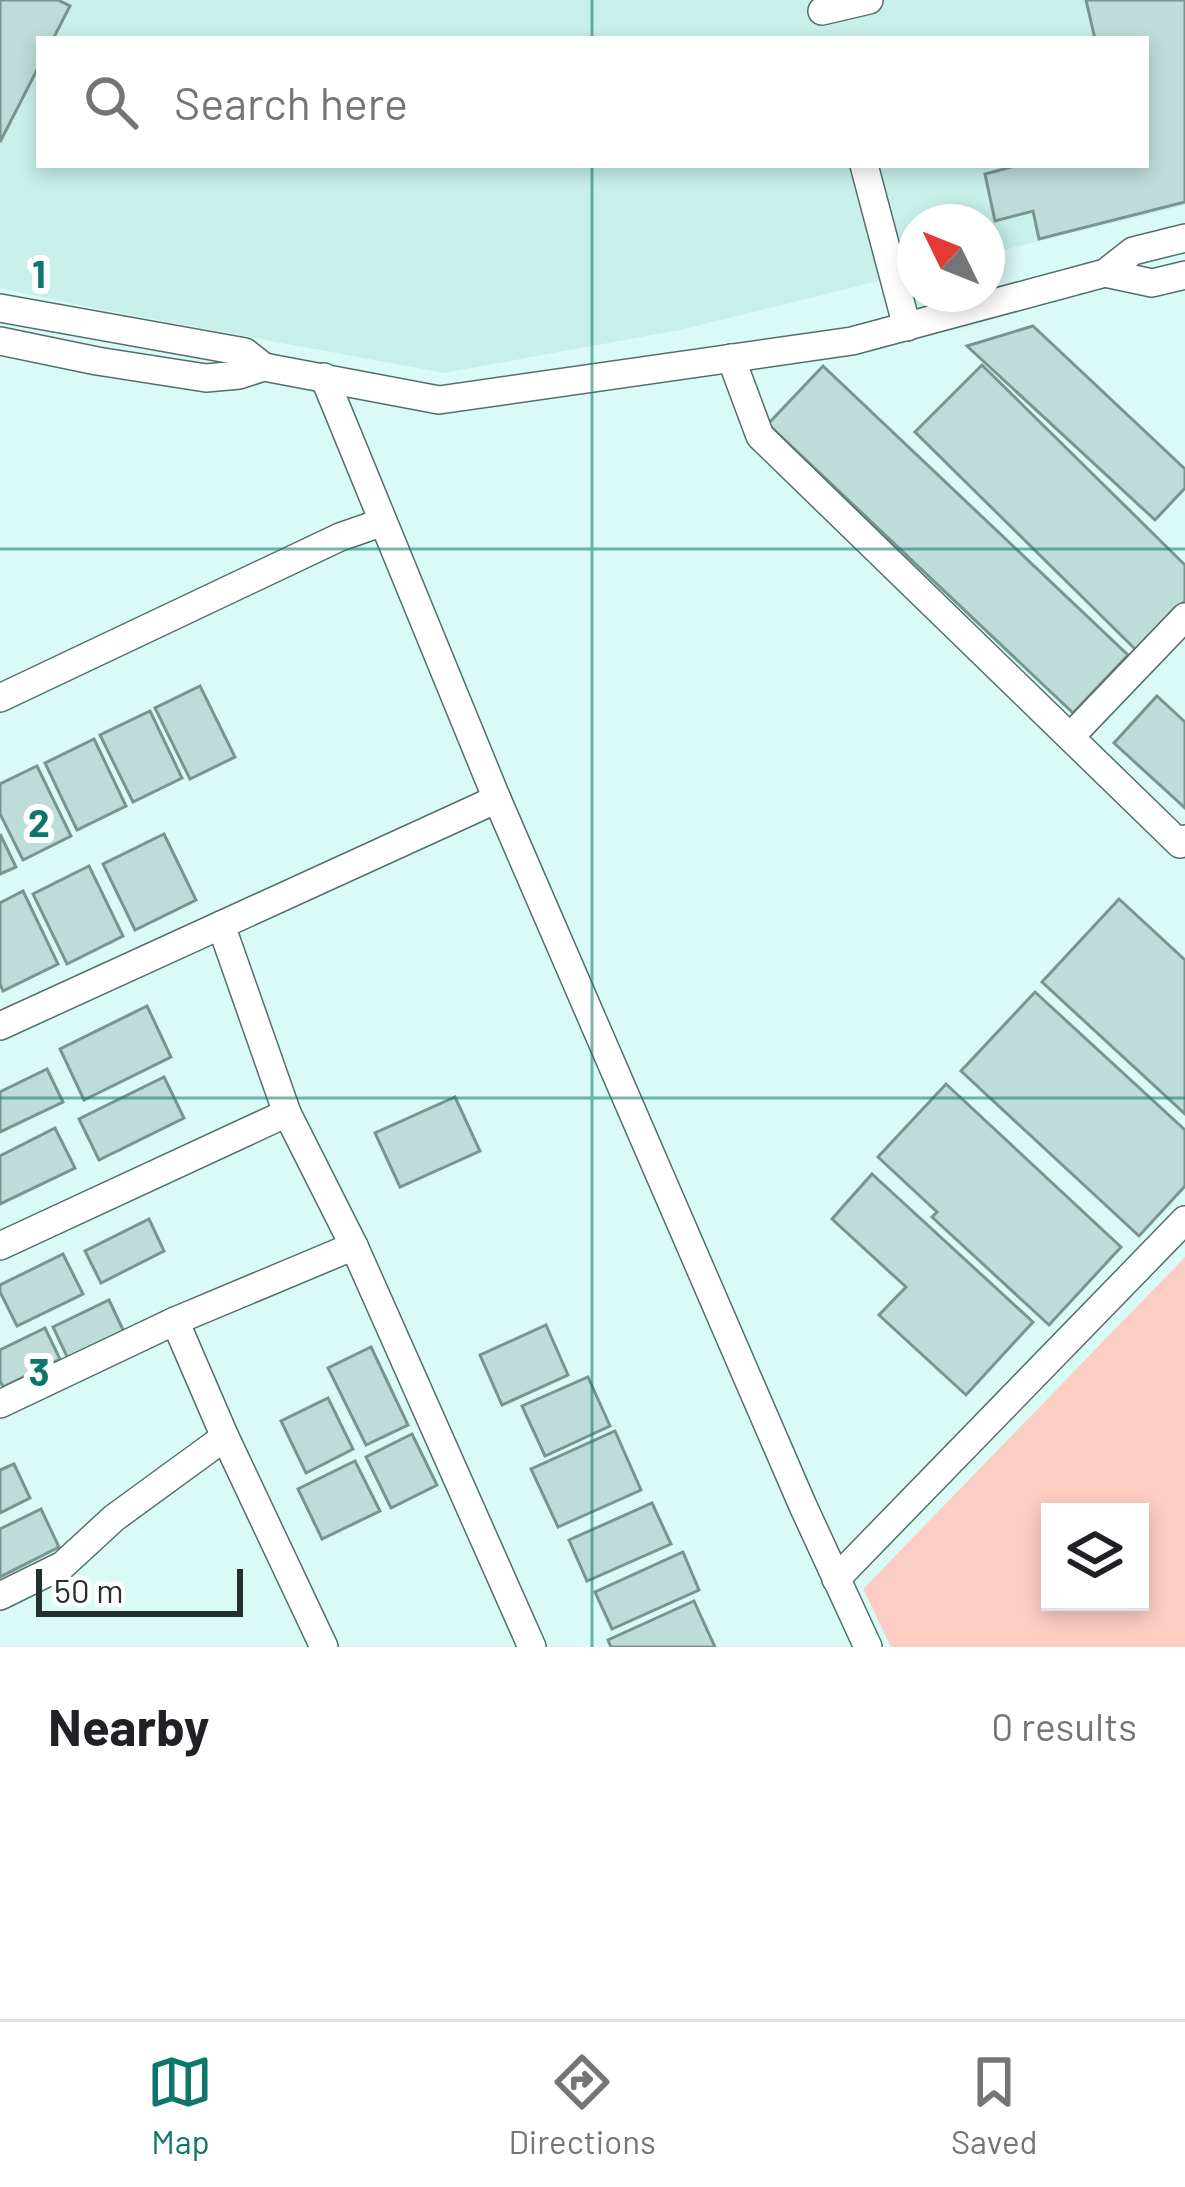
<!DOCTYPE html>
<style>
:root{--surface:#fff;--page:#f6f6f6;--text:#202124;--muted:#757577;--line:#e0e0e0;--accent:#0f766e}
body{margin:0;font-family:Barlow,sans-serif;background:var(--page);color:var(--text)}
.controls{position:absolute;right:36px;bottom:36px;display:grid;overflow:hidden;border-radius:0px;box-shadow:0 6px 18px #0003}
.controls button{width:108px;height:108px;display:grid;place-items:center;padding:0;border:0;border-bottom:3px solid var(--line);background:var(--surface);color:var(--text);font:60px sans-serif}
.compass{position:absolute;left:897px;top:204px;width:108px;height:108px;border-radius:50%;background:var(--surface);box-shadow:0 6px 18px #0003;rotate:313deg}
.scale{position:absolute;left:36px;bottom:30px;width:207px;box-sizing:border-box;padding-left:12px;border:6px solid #24302e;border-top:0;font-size:33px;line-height:42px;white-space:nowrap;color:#24302e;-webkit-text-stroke:9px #fff;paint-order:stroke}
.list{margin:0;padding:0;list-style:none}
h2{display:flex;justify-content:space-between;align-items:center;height:156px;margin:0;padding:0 48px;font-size:51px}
h2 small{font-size:39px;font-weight:400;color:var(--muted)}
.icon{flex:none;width:66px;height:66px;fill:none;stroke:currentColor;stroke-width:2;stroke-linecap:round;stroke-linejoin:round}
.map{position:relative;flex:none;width:1185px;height:1647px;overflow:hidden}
.search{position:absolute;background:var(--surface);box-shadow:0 6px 18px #0003;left:36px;right:36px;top:36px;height:132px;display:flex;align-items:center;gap:30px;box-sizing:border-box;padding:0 42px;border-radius:0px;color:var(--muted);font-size:45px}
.sheet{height:372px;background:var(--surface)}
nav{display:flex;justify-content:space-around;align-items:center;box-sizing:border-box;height:168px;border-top:3px solid var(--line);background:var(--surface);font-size:33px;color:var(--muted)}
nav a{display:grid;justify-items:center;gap:6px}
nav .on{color:var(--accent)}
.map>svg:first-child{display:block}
.built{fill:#c8f0e9;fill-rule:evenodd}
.green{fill:#fccec3;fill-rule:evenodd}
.building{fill:#beddd8;stroke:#789590;stroke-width:3}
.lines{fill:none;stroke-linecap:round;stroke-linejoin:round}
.minor-casing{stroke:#536f6b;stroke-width:30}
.minor{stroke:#fff;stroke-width:27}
.grid{fill:none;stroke:#0f766e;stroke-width:3;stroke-opacity:0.55}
.grid-label{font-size:39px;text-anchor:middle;font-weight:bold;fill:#0f766e;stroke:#fff;stroke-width:12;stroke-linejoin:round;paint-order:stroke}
</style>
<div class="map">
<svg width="1185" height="1647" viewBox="0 0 1185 1647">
<rect width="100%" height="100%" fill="#dafaf5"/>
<path class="built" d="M0,0h1185v205l-198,49v-32h-72v50l-235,58 -236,43 -350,-65 -94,-20zM39,39h1107v126h-1107z"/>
<path class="green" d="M1185,1257v390h-294l-28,-58zM1050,1512h90v90h-90z"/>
<g class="building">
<path d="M0,0h58l12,6 -17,33h-14v27l-39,76z"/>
<path d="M1086,0h99v202l-146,37 -6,-28 -38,10 -10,-47 34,-9h127v-126h-51z"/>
<path d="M1033,326l152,143v19l-30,32 -188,-174z"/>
<path d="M982,365l203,200v36l-49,49 -221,-218z"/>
<path d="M823,366l305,289 -55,58 -305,-289z"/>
<path d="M200,686l35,71 -45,22 -35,-71z"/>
<path d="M1157,696l28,26v86l-71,-65z"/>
<path d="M150,711l32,67 -49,24 -33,-67z"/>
<path d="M94,739l32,67 -49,24 -32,-67z"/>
<path d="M37,766l34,70 -48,24 -23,-46v-30z"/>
<path d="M0,834l16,33 -16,7z"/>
<path d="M164,834l32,66 -61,30 -32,-66z"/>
<path d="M89,866l34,70 -56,28 -34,-70z"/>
<path d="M23,891l35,73 -55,27 -3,-7v-81z"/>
<path d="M1119,899l66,61v154l-143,-132z"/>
<path d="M1035,992l150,138v56l-46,50 -178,-165z"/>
<path d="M147,1006l24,51 -87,43 -24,-51z"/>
<path d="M47,1069l16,33 -63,30v-40z"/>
<path d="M164,1077l20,41 -85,42 -20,-41z"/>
<path d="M946,1084l175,163 -72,78 -117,-108 5,-5 -59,-55z"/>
<path d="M455,1097l25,54 -80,36 -25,-54z"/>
<path d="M55,1128l20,40 -75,36v-48z"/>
<path d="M872,1174l161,148 -67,73 -87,-80 27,-28 -74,-68z"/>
<path d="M149,1219l15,32 -63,32 -16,-32z"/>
<path d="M63,1254l20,40 -66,32 -17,-34v-7z"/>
<path d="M109,1300l17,36 -56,27 -17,-36z"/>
<path d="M546,1325l22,50 -66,30 -22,-50z"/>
<path d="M45,1328l15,31 -57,28 -3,-6v-31z"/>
<path d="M371,1347l37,78 -42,20 -38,-77z"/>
<path d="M588,1377l22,49 -65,30 -23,-50z"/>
<path d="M328,1398l25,51 -47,24 -25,-52z"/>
<path d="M615,1431l26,59 -83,37 -27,-58z"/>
<path d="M412,1434l25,51 -46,23 -25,-51z"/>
<path d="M355,1461l25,50 -58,28 -24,-50z"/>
<path d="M14,1464l16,34 -30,15v-43z"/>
<path d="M652,1503l19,41 -84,37 -18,-41z"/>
<path d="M41,1509l18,38 -59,30v-48z"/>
<path d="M683,1552l16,38 -87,39 -17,-37z"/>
<path d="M694,1601l21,46h-104l-3,-7z"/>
</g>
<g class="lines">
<defs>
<g id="minor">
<path d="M822,11l47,-11"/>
<path d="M864,165l43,162"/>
<path d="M1105,273l47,10 33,-8"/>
<path d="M0,308l245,44 19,15"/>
<path d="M0,341l97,20 109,17 33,-3 25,-8 175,33 413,-59 253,-68 28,-22 52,-13"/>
<path d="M731,358l29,78 420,408 5,-5"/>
<path d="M324,377l173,422 306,707 65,141"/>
<path d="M0,698l340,-161 43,-15"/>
<path d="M1070,737l115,-120"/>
<path d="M221,925l66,188 67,133 178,401"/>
<path d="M0,1026l497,-227"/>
<path d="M0,1246l287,-133"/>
<path d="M175,1321l50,116 99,210"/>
<path d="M0,1404l175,-83 179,-75"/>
<path d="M836,1579l349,-359"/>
<path d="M0,1596l63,-31 51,-47 111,-81"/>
</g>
</defs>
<use href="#minor" class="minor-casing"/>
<use href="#minor" class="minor"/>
</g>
<path class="grid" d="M592,0v39M592,165v1482M0,549h1185M0,1098h1185"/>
<g class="grid-label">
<text x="39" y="288">1</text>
<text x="39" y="837">2</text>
<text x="39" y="1386">3</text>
</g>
</svg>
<div class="controls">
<button><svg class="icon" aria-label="layers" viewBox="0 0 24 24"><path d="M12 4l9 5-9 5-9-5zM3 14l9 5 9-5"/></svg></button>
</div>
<svg class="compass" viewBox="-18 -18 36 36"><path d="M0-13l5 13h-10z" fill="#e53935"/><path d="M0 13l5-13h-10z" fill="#757577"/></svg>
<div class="scale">50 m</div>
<div class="search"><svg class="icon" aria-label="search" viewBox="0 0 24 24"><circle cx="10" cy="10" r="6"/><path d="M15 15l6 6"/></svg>Search here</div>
</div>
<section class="sheet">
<h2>Nearby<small>0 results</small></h2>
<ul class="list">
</ul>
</section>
<nav>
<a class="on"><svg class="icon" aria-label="map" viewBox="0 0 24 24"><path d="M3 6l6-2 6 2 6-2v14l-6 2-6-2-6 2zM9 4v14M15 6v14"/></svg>Map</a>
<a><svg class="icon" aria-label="directions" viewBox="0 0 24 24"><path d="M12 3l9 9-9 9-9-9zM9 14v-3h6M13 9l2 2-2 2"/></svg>Directions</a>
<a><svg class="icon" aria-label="saved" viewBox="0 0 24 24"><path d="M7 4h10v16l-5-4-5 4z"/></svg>Saved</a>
</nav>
